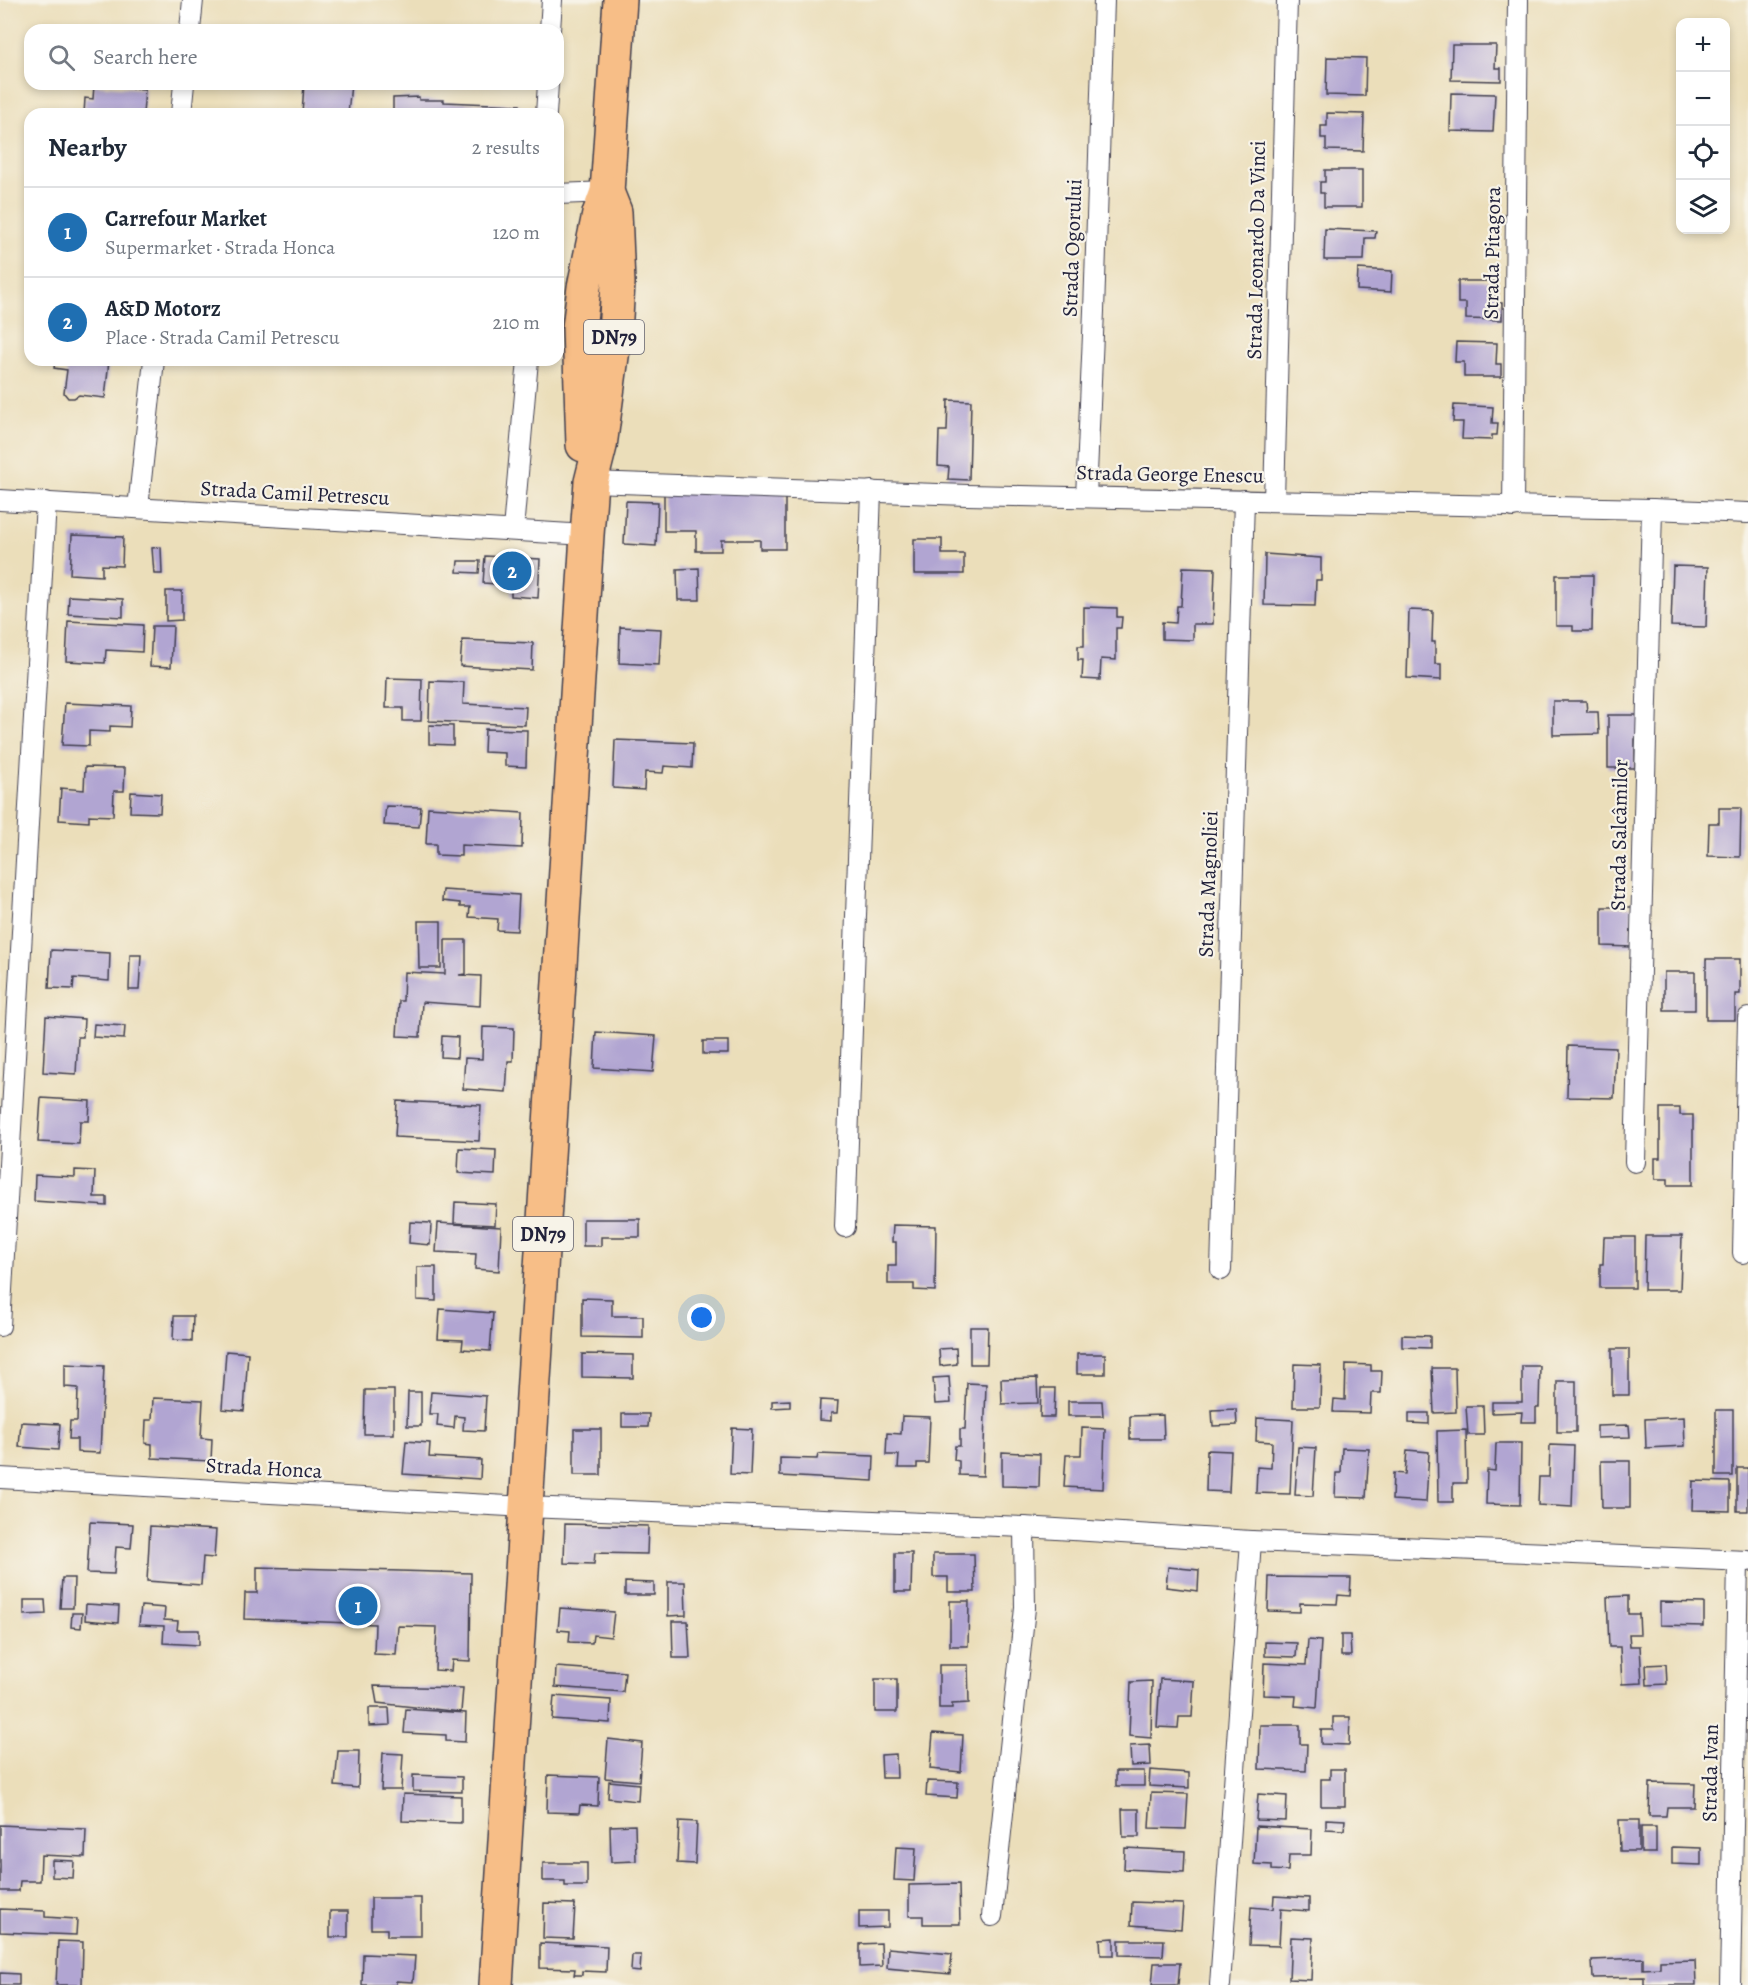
<!DOCTYPE html>
<meta charset="utf-8">
<style>
:root{--surface:#fff;--page:#f6f6f7;--text:#1f2937;--muted:#747a83;--line:#e0e1e3;--accent:#1f6fb2}
body{margin:0;font-family:Alegreya,serif;background:var(--page);color:var(--text)}
.controls{position:absolute;right:18px;top:18px;display:grid;overflow:hidden;border-radius:12px;box-shadow:0 3px 9px #0003}
.controls button{width:54px;height:54px;display:grid;place-items:center;padding:0;border:0;border-bottom:2px solid var(--line);background:var(--surface);color:var(--text);font:30px sans-serif}
.you{position:absolute;left:702px;top:1318px;width:21px;height:21px;margin:-15px;border:4px solid #fff;border-radius:50%;background:#1a73e8;box-shadow:0 0 0 9px #1a73e833}
.badge{display:grid;place-items:center;width:39px;height:39px;border-radius:50%;background:var(--accent);color:#fff;font-size:20px;font-weight:700}
.pin{position:absolute;translate:-50% -50%;border:3px solid #fff;box-shadow:0 2px 6px #0006}
.list{margin:0;padding:0;list-style:none}
h2{display:flex;justify-content:space-between;align-items:center;height:78px;margin:0;padding:0 24px;font-size:26px}
h2 small{font-size:20px;font-weight:400;color:var(--muted)}
.list li{display:grid;grid-template-columns:39px 1fr auto;gap:18px;align-items:center;box-sizing:border-box;height:90px;padding:0 24px;border-top:2px solid var(--line)}
.list b{display:block;font-size:22px;white-space:nowrap}
.list p{margin:0;font-size:20px;white-space:nowrap;color:var(--muted)}
.list em{font-size:20px;font-style:normal;color:var(--muted)}
.icon{flex:none;width:33px;height:33px;fill:none;stroke:currentColor;stroke-width:2;stroke-linecap:round;stroke-linejoin:round}
.map{position:relative;flex:none;width:1748px;height:1985px;overflow:hidden}
.search{position:absolute;background:var(--surface);box-shadow:0 3px 9px #0003;left:24px;top:24px;width:540px;height:66px;display:flex;align-items:center;gap:15px;box-sizing:border-box;padding:0 21px;border-radius:18px;color:var(--muted);font-size:22px}
.panel{position:absolute;background:var(--surface);box-shadow:0 3px 9px #0003;left:24px;top:108px;width:540px;height:258px;border-radius:18px}
.map>svg:first-child{display:block}
.building{fill:#b1a5d2}
.lines{fill:none;stroke-linecap:round;stroke-linejoin:round}
.minor-casing{stroke:#403e4e;stroke-width:22}
.trunk-casing{stroke:#403e4e;stroke-width:36}
.minor{stroke:#fff;stroke-width:20}
.trunk{stroke:#f7be87;stroke-width:33}
.labels{text-anchor:middle;dominant-baseline:central;stroke-width:4.5;stroke-linejoin:round;paint-order:stroke}
.shield{fill:#f7f3e8;stroke:#62616f;stroke-width:1.5}
.shield-label{font-size:20px;font-weight:bold;fill:#22223b}
.street-label{font-size:21px;fill:#22223b;stroke:#f7f3e8}
</style>
<div class="map">
<svg width="1748" height="1985" viewBox="0 0 1748 1985">
<rect width="100%" height="100%" fill="#f7f3e8"/>
<filter id="ink" filterUnits="userSpaceOnUse"><feTurbulence type="fractalNoise" baseFrequency=".0167" numOctaves="2"/><feDisplacementMap in="SourceGraphic" scale="12" xChannelSelector="R" yChannelSelector="G"/><feConvolveMatrix kernelMatrix="1 2 1 2 8 2 1 2 1" color-interpolation-filters="sRGB"/></filter>
<filter id="wash" filterUnits="userSpaceOnUse"><feTurbulence type="fractalNoise" baseFrequency=".008" numOctaves="4" result="noise"/><feDisplacementMap in="SourceGraphic" scale="24" xChannelSelector="R" yChannelSelector="G"/><feGaussianBlur stdDeviation="1.35" result="paint"/><feColorMatrix in="noise" values="0 0 0 0 0 0 0 0 0 0 0 0 0 0 0 0 0 1.4 0 .05"/><feComposite in="paint" operator="in"/></filter>
<g filter="url(#wash)">
<rect width="100%" height="100%" fill="#ebdeba"/>
<g id="blocks">
<g class="building">
<path d="M1452,45h44l-1,23h6v13l-50,-1z"/>
<path d="M1327,57l39,1 -1,38 -39,-1z"/>
<path d="M304,84h47l-3,30h-46z"/>
<path d="M94,85l51,4 -2,25h-59l1,-16 8,1z"/>
<path d="M1451,93l44,1 -2,38 -43,-1z"/>
<path d="M419,97v3h25v2l76,3v9h-127v-16z"/>
<path d="M1327,113l37,1 -1,37 -37,-1v-12h-5v-12h6z"/>
<path d="M1325,170h37v37h-38v-14h-4v-11h5z"/>
<path d="M1325,229l51,2 -1,7h-10l-1,22h-40z"/>
<path d="M1358,269l34,2 -1,21 -34,-2z"/>
<path d="M1458,281h38v22h6v17l-36,-1v-16h-8z"/>
<path d="M1456,342l41,1 -1,21h5v13h-37v-15h-9z"/>
<path d="M55,360h54l-4,38 -26,-3 -5,3h-6l-4,-5 3,-23 -13,-2z"/>
<path d="M948,400l23,1 -2,79 -21,-1 1,-12 -11,-1 1,-35h8z"/>
<path d="M1454,405l39,2 -1,16h6l-1,12h-5v5l-30,-1 1,-17h-10z"/>
<path d="M664,490h121v59h-25v-9h-39v11h-25v-20h-32z"/>
<path d="M626,501l32,1 -2,44 -32,-2z"/>
<path d="M72,535l51,2 -1,29 -20,-1v11l-32,-2z"/>
<path d="M914,539h28v15h22v20h-50z"/>
<path d="M161,547l1,27h-8l-2,-26z"/>
<path d="M1265,554l56,4v22h-5l-1,26 -51,-1z"/>
<path d="M485,556l55,3 -2,39 -27,-2v-11l-28,-2z"/>
<path d="M458,561h22l-1,12 -22,-1z"/>
<path d="M1673,566l35,1 -2,60 -35,-1z"/>
<path d="M1183,567l32,1 -2,56h-20v16l-31,-1v-17l14,1 1,-17h4z"/>
<path d="M699,568l1,32h-22l-1,-31z"/>
<path d="M1556,575h37l-1,56h-19v-5h-17z"/>
<path d="M166,591h16v29l-16,1z"/>
<path d="M69,596l54,3v18l-55,-3z"/>
<path d="M1084,607l33,1v9h5l-1,11h-5v32l-15,-1 -1,21 -18,-1 1,-19h-5v-14h6z"/>
<path d="M1409,610l24,1 -1,31h3v22h6v16l-34,-2z"/>
<path d="M68,621l75,4 -1,27 -36,-2 -1,13 -39,-2z"/>
<path d="M152,626h21l-2,41 -21,-1z"/>
<path d="M620,627l41,2 -2,36 -40,-2z"/>
<path d="M462,640l71,3 -1,27 -72,-4z"/>
<path d="M387,678l35,1 -1,42h-18v-13h-17z"/>
<path d="M430,681l34,1 -1,22 63,3 -1,18 -96,-4z"/>
<path d="M1553,701h33l1,11h11l1,22 -46,1z"/>
<path d="M65,703l66,3 -1,21 -20,-1v6l-21,-1v15l-27,-1z"/>
<path d="M1608,715h32l1,24h-6v29h-27z"/>
<path d="M429,725l24,1v19l-24,-1z"/>
<path d="M485,729l42,1 -1,37 -21,-1v-13l-21,-1z"/>
<path d="M615,740l78,3 -1,25 -28,-2 -1,7 -18,-1 -1,18 -31,-2z"/>
<path d="M85,767l40,1 -1,23h-10l-1,25 -24,-1v7l-30,-2 2,-32 23,2z"/>
<path d="M131,792l30,2 -1,19 -30,-1z"/>
<path d="M386,806l35,1 -2,20 -35,-2z"/>
<path d="M428,807l95,6 -1,35 -61,-3v11l-25,-1v-11h-10z"/>
<path d="M1719,808h22l-1,49 -32,-1 1,-33h10z"/>
<path d="M443,890l76,5 -2,36 -20,-1 1,-11 -29,-2 1,-10h-10v-4l-18,-2z"/>
<path d="M1602,907h30v40l-30,-1z"/>
<path d="M418,921h23v47h-22z"/>
<path d="M445,940h21v34l-7,1 22,1 -1,30 -58,-4 -2,35 -23,-1 2,-35h4l1,-29 41,2z"/>
<path d="M51,950l59,3 -1,28 -35,-3 -1,11 -24,-1z"/>
<path d="M130,955h11l-2,35h-10z"/>
<path d="M1706,959h34v35h-5v26h-29z"/>
<rect x="1664" y="972" width="31" height="38"/>
<path d="M46,1016l38,3 -1,18h-5l-2,37 -33,-2z"/>
<path d="M94,1024l31,2 -1,13 -31,-2z"/>
<path d="M483,1027l31,1 -1,33h-5l-2,31 -43,-3 2,-31 17,1z"/>
<path d="M596,1032l60,4 -3,36 -59,-4z"/>
<path d="M442,1036l16,1 -1,21 -16,-1z"/>
<rect x="703" y="1041" width="25" height="13"/>
<path d="M1568,1046l48,2 -2,50 -47,-1z"/>
<path d="M41,1098l49,3 -1,20h-9l-1,23 -41,-2z"/>
<path d="M397,1101l84,4 -2,36 -84,-4z"/>
<path d="M1660,1108h20v7h13v70h-25v-6h-13v-21h5z"/>
<path d="M459,1148l37,2 -1,25 -37,-2z"/>
<path d="M75,1170l20,1 -1,26h13v9l-73,-5 1,-26 40,2z"/>
<path d="M455,1202l41,2 -1,21 -41,-2z"/>
<path d="M583,1219h57v18h-39v9h-18z"/>
<path d="M410,1222l21,1 -1,22 -21,-2z"/>
<path d="M438,1223l63,4 -2,44 -24,-2 1,-15 -40,-2z"/>
<path d="M893,1225l43,1 -1,65 -21,-1v-6h-26v-18h8v-24h-4z"/>
<path d="M1645,1236h37l-2,54h-36z"/>
<path d="M1604,1237h31v51h-35v-24h3z"/>
<path d="M417,1267h19v34l-19,-1z"/>
<path d="M582,1298l30,1v17h31v22l-61,-1z"/>
<path d="M440,1309l53,4 -3,38 -28,-2 1,-9 -25,-1z"/>
<path d="M174,1316h19l-1,25 -19,-1z"/>
<path d="M970,1327h18l-1,37h-17z"/>
<path d="M1402,1335l28,1v12l-28,-1z"/>
<path d="M956,1348l1,16 -17,2 -1,-17z"/>
<rect x="1612" y="1349" width="17" height="46"/>
<path d="M226,1351l22,2 -4,58 -22,-2z"/>
<path d="M582,1354l51,1v23l-51,-1z"/>
<rect x="1077" y="1354" width="28" height="20"/>
<path d="M65,1364l39,2 -4,87 -23,-1v-13h-8l1,-18h7l1,-33 -13,-1z"/>
<path d="M1294,1364l27,1 -1,42h-27z"/>
<path d="M1346,1364l25,1v6h11l-1,22h-10l-1,20 -37,-1 1,-13 11,1z"/>
<path d="M1522,1366h18l-1,41h-3v15h-15l1,-10 -30,1v-11h30z"/>
<path d="M1432,1368h23l1,44 -22,1z"/>
<path d="M949,1377l2,26 -16,1 -2,-26z"/>
<path d="M1037,1378l1,25 -36,1 -1,-25z"/>
<rect x="1557" y="1381" width="19" height="51"/>
<path d="M967,1383l19,1 -3,92 -24,-1v-14l-5,-1 1,-14h5v-17h5z"/>
<path d="M1041,1388h14l-1,29h-14z"/>
<path d="M365,1390h29v44h-30z"/>
<path d="M408,1392h13v34h-14z"/>
<path d="M431,1392l55,4 -2,35 -21,-1 1,-13 -9,-1 -1,12 -17,-2 1,-12h-9z"/>
<path d="M153,1398l50,2 -2,38 11,1 -1,22 -59,-3v-14l-7,-1 1,-23h6z"/>
<path d="M790,1400v7l-18,1v-7z"/>
<path d="M820,1400l18,1 -1,12h-6v8l-12,-1z"/>
<path d="M1068,1401h34l1,15h-35z"/>
<path d="M1466,1406h17l1,29h-16z"/>
<path d="M1236,1409l1,16 -24,1 -1,-16z"/>
<rect x="1716" y="1410" width="17" height="66"/>
<path d="M1409,1413h20v11l-20,-1z"/>
<path d="M622,1414h27l-1,13h-26z"/>
<path d="M1163,1415l1,24h-34v-23z"/>
<path d="M902,1416l28,1 -2,46h-11v5h-19l1,-13h-13l1,-22 14,1z"/>
<path d="M1684,1417l1,29 -39,2 -1,-29z"/>
<path d="M1257,1418l36,2 -3,74 -34,-1 1,-26 14,1 1,-26 -16,-1z"/>
<path d="M21,1422l39,2 -2,26 -39,-3z"/>
<path d="M1629,1425l1,12 -33,1v-12z"/>
<path d="M732,1428l20,1 -2,46 -20,-1z"/>
<path d="M1082,1428l23,1 -2,60 -39,-2 2,-32h15z"/>
<rect x="574" y="1429" width="27" height="46"/>
<path d="M1466,1430l1,53h-14v19h-15l-1,-71z"/>
<path d="M406,1441l24,2 -1,14 52,3 -1,19 -77,-5z"/>
<path d="M1496,1443h25l-1,62 -34,-1 1,-34 8,1z"/>
<path d="M1550,1445l24,1 -2,61 -34,-2 1,-28h10z"/>
<path d="M1298,1447l18,1 -3,48 -18,-1z"/>
<path d="M1342,1448l27,1 -3,49 -31,-1 1,-24h5z"/>
<path d="M1207,1450l24,1 -2,41 -23,-1z"/>
<path d="M1407,1450l22,2 -3,50 -34,-2 1,-27 12,1z"/>
<path d="M1002,1452l38,2 -1,33 -37,-1z"/>
<path d="M818,1454l56,2 -1,25 -93,-5v-18l37,1z"/>
<path d="M1601,1461h29v47h-28z"/>
<rect x="1737" y="1468" width="11" height="43"/>
<path d="M1693,1481l37,1v29l-38,-1z"/>
<path d="M90,1522l43,2 -2,24 -15,-1 -2,27 -27,-1z"/>
<path d="M565,1524l83,2 -1,28 -52,-1 -1,11 -30,-1z"/>
<path d="M150,1526l66,4 -2,28 -11,-1 -2,28 -54,-4z"/>
<path d="M895,1553h17l-1,39h-16z"/>
<path d="M933,1554h41l1,38h-27v-15h-15z"/>
<path d="M257,1567l214,6 -1,88 -18,-1 -1,11 -16,-1 2,-43 -39,-1 -2,29 -22,-1 1,-30 -131,-5 1,-26h12z"/>
<path d="M1168,1567l31,3 -1,21 -32,-4z"/>
<path d="M1269,1577l82,1 -1,18 -12,-1 -1,9 -37,-1v9l-32,-1z"/>
<path d="M62,1578h12l-1,30h-13z"/>
<path d="M625,1582l29,1v12h-29z"/>
<path d="M668,1582h17l1,33 -18,1z"/>
<path d="M1628,1596v18h11l1,20h-11l1,12h10l2,37 -20,1 -2,-37h-11l-2,-50z"/>
<path d="M24,1600h21l1,14 -22,1z"/>
<path d="M950,1601h19l-1,45h-18z"/>
<path d="M1660,1602l44,1v23l-44,-1z"/>
<path d="M86,1604l33,2 -1,17 -33,-3z"/>
<path d="M141,1606l24,2 -1,12 14,1 -1,9h22v15l-36,-2 1,-17 -25,-1z"/>
<path d="M560,1608l54,4 -3,25 -18,-2 -1,8 -23,-1 1,-11 -12,-1z"/>
<path d="M72,1613h10l-1,15 -10,-1z"/>
<path d="M672,1621h16l2,37h-17z"/>
<path d="M1341,1635h9l1,21h-10z"/>
<path d="M1308,1640l13,1 -4,67 -22,-2 1,-10 -33,-1 1,-32 42,2z"/>
<path d="M1265,1642l32,1 -1,14 -31,-1z"/>
<path d="M1666,1664l1,20 -20,1 -1,-20z"/>
<path d="M939,1665h29l1,38 -17,1v4h-13z"/>
<path d="M556,1667l69,5 -2,20 -68,-5z"/>
<rect x="875" y="1679" width="22" height="33"/>
<path d="M1160,1679l34,2 -2,36h-13l-1,11 -21,-1z"/>
<path d="M1152,1681l-1,57 -22,-2 2,-54z"/>
<path d="M374,1686l89,2 -2,24 -84,-9z"/>
<path d="M554,1696l57,4 -1,23 -58,-4z"/>
<path d="M369,1708h20l1,17 -21,1z"/>
<path d="M406,1709l60,4 -1,29 -19,-1v-6l-42,-2z"/>
<path d="M1333,1717h17l-1,28 -28,-1v-14h12z"/>
<path d="M1260,1725h40v19h7l-1,27 -47,-2z"/>
<path d="M933,1733l30,2 -2,37 -31,-3z"/>
<path d="M608,1739l34,4 -3,38 -34,-3z"/>
<path d="M1150,1745l1,20 -20,1 -1,-20z"/>
<path d="M338,1751h21l-1,37 -23,-2z"/>
<path d="M383,1753l20,1 -2,36h-20z"/>
<path d="M896,1754l1,24h-15l-1,-23z"/>
<path d="M1330,1769h15v37h-24v-27h9z"/>
<path d="M1150,1770l39,3v15l-40,-2z"/>
<rect x="1116" y="1771" width="28" height="15"/>
<path d="M413,1775l49,2v15l-49,-1z"/>
<path d="M548,1775l51,2 -1,29 -18,-1 -1,8 -32,-1z"/>
<path d="M609,1781l30,3 -1,17 -30,-3z"/>
<path d="M927,1781l31,1 -1,16 -31,-2z"/>
<path d="M1650,1783l45,1 -1,23h-27l-1,9h-17z"/>
<path d="M1151,1793l37,1 -2,35 -37,-1z"/>
<path d="M403,1794l58,2v27l-59,-2z"/>
<path d="M1258,1794l29,2 -1,25 -30,-1z"/>
<path d="M1122,1809h17v28h-16z"/>
<path d="M1326,1819l19,1 -1,10 -18,-1z"/>
<path d="M1619,1820h20v31h-19z"/>
<path d="M679,1821l18,1 -2,42 -18,-1z"/>
<path d="M0,1825l86,4 -1,28 -44,-2 -1,26h-20l-1,10h-19z"/>
<path d="M635,1825l1,36 -25,1 -1,-36z"/>
<path d="M1256,1826l56,3 -1,26h-22l-1,16 -16,-1v-5l-18,-1z"/>
<rect x="1641" y="1827" width="15" height="26"/>
<path d="M896,1847l20,1 -2,33 -20,-1z"/>
<path d="M1672,1847l29,1v17l-29,-1z"/>
<path d="M1125,1848l60,3 -1,21 -60,-3z"/>
<path d="M52,1860l22,1 -1,17 -21,-1z"/>
<path d="M543,1863h44v23h-22v-5h-22z"/>
<path d="M959,1884l1,40h-37v-8h-14v-31z"/>
<path d="M1274,1896l35,2v13l-28,-2 -2,37 -30,-1 2,-38 22,2z"/>
<path d="M371,1898h50v38h-34v-7h-16z"/>
<path d="M1132,1902l51,2 -2,25 -50,-4z"/>
<path d="M544,1903l31,1 -2,35 -30,-1z"/>
<path d="M0,1909l45,2v6l32,2 -1,16 -76,-3z"/>
<rect x="330" y="1911" width="18" height="26"/>
<path d="M859,1911h29v16l-29,1z"/>
<path d="M1291,1937l22,1 -2,42 -22,-1z"/>
<path d="M1114,1938v17h-13l-1,-16z"/>
<path d="M1119,1940h45l-1,16 -44,-1z"/>
<path d="M58,1941l25,1 -1,43h-26z"/>
<path d="M540,1943l67,3 -1,26 -24,-1v4h-8l1,-6 -35,-1z"/>
<path d="M881,1943l1,23 -22,1v-23z"/>
<path d="M888,1948l64,6 -2,20 -63,-6z"/>
<path d="M363,1954l52,2 -2,26 -17,-1v4h-34z"/>
<path d="M632,1955h9l-1,17 -9,-1z"/>
<path d="M1643,1958v11l17,-1v-7l35,-1 1,25h-52v-8l-51,1 -1,-18z"/>
<path d="M1154,1963h26l-2,22h-26z"/>
<path d="M0,1973l19,1v11h-19z"/>
</g>
</g>
</g>
<g filter="url(#ink)">
<use href="#blocks" fill-opacity="0" stroke="#403e4e" stroke-width="1.5"/>
<g class="lines">
<defs>
<g id="minor">
<path d="M190,30l3,-30"/>
<path d="M550,30l2,-30"/>
<path d="M181,114l3,-30"/>
<path d="M546,114l2,-30"/>
<path d="M558,194l49,-2"/>
<path d="M591,482l376,13 685,14 96,4"/>
<path d="M1086,497l8,-186 10,-311"/>
<path d="M0,500l587,35"/>
<path d="M1274,500l13,-500"/>
<path d="M1513,507l5,-507"/>
<path d="M138,508l16,-148"/>
<path d="M513,530l15,-170"/>
<path d="M1635,1162l17,-653"/>
<path d="M845,1227l26,-736"/>
<path d="M1743,1253l5,-235"/>
<path d="M1221,1270l23,-770"/>
<path d="M0,1326l46,-824"/>
<path d="M0,1478l526,29 498,20 227,14 497,20"/>
<path d="M992,1916l33,-308 -1,-81"/>
<path d="M1220,1985l31,-444"/>
<path d="M1730,1985l8,-424"/>
</g>
<g id="trunk">
<path d="M583,445l-4,-117 5,-41 15,-73 8,-22 13,-192"/>
<path d="M496,1985l91,-1450 4,-53 9,-36 15,-112 3,-51 -3,-71 -8,-20"/>
</g>
</defs>
<use href="#minor" class="minor-casing"/>
<use href="#trunk" class="trunk-casing"/>
<use href="#minor" class="minor"/>
<use href="#trunk" class="trunk"/>
</g>
</g>
<g class="labels">
<g class="shield">
<rect x="584" y="320" width="60" height="34" rx="4.5"/>
<rect x="513" y="1217" width="60" height="34" rx="4.5"/>
</g>
<g class="shield-label">
<text x="614" y="337">DN79</text>
<text x="543" y="1234">DN79</text>
</g>
<g class="street-label">
<text transform="translate(1072 248) rotate(-88)">Strada Ogorului</text>
<text transform="translate(1256 250) rotate(-89)">Strada Leonardo Da Vinci</text>
<text transform="translate(1492 253) rotate(-89)">Strada Pitagora</text>
<text transform="translate(1170 474) rotate(1)">Strada George Enescu</text>
<text transform="translate(295 493) rotate(3)">Strada Camil Petrescu</text>
<text transform="translate(1619 835) rotate(-89)">Strada Salcâmilor</text>
<text transform="translate(1208 884) rotate(-88)">Strada Magnoliei</text>
<text transform="translate(264 1468) rotate(3)">Strada Honca</text>
<text transform="translate(1710 1773) rotate(-89)">Strada Ivan</text>
</g>
</g>
</svg>
<div class="controls">
<button>+</button>
<button>−</button>
<button><svg class="icon" aria-label="locate" viewBox="0 0 24 24"><circle cx="12" cy="12" r="6"/><path d="M12 2v4M12 18v4M2 12h4M18 12h4"/></svg></button>
<button><svg class="icon" aria-label="layers" viewBox="0 0 24 24"><path d="M12 4l9 5-9 5-9-5zM3 14l9 5 9-5"/></svg></button>
</div>
<div class="you"></div>
<div class="pin badge" style="left:358px;top:1606px">1</div>
<div class="pin badge" style="left:512px;top:571px">2</div>
<div class="search"><svg class="icon" aria-label="search" viewBox="0 0 24 24"><circle cx="10" cy="10" r="6"/><path d="M15 15l6 6"/></svg>Search here</div>
<section class="panel">
<h2>Nearby<small>2 results</small></h2>
<ul class="list">
<li><span class="badge">1</span><div><b>Carrefour Market</b><p>Supermarket · Strada Honca</p></div><em>120 m</em></li>
<li><span class="badge">2</span><div><b>A&amp;D Motorz</b><p>Place · Strada Camil Petrescu</p></div><em>210 m</em></li>
</ul>
</section>
</div>
